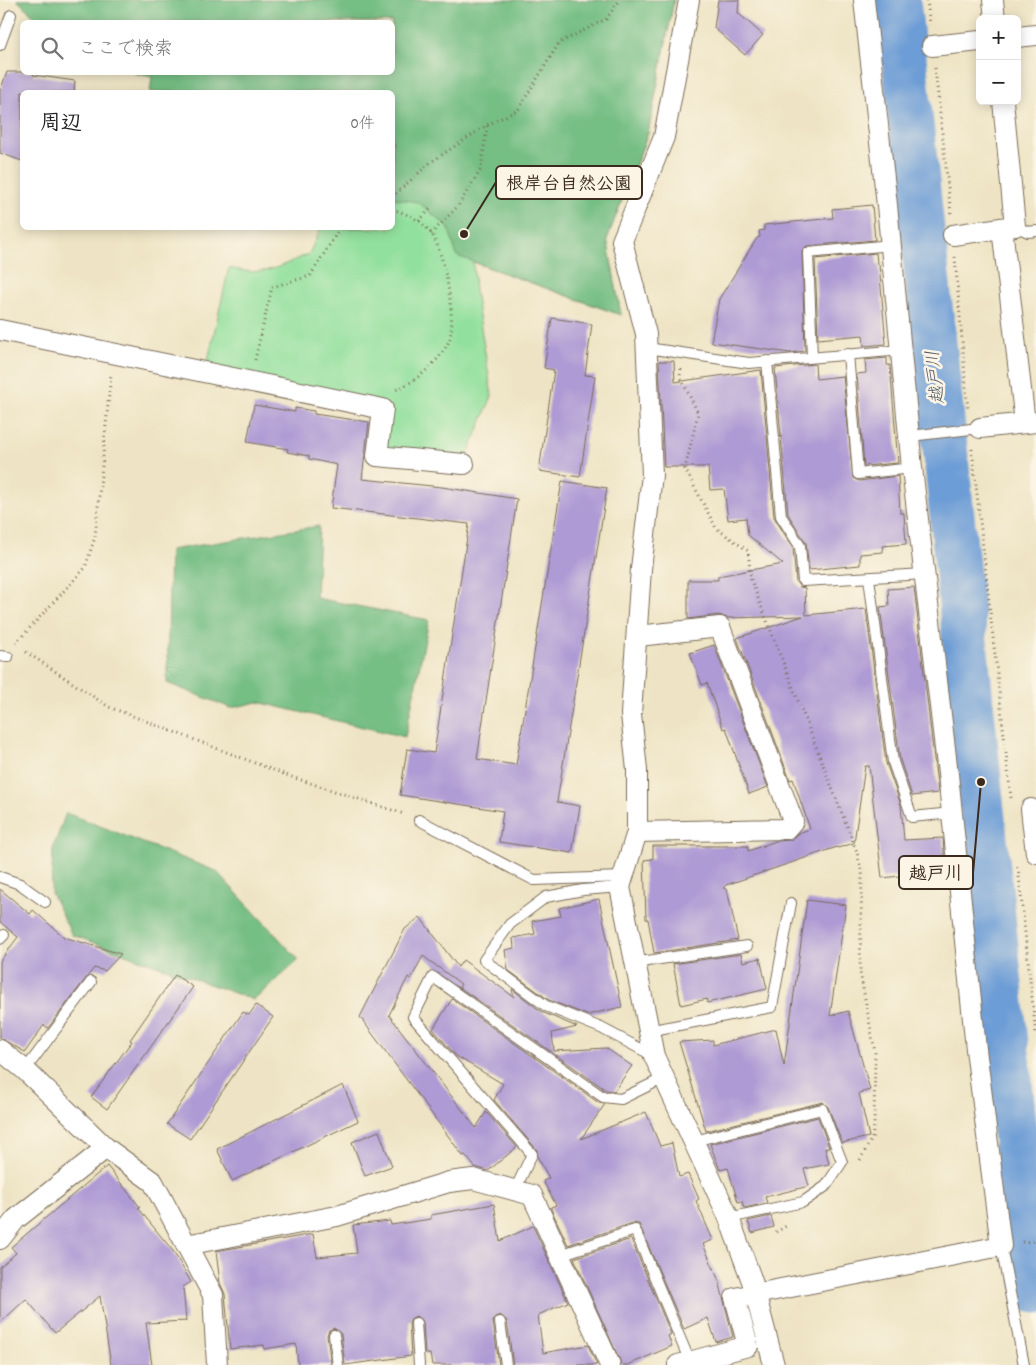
<!DOCTYPE html>
<html lang="ja">
<meta charset="utf-8">
<style>
:root{--surface:#fff;--page:#f2f2f2;--text:#202124;--muted:#757577;--line:#e0e0e0}
body{margin:0;font-family:Dekko,"Klee One",sans-serif;background:var(--page);color:var(--text)}
.controls{position:absolute;right:15px;top:15px;display:grid;overflow:hidden;border-radius:8px;box-shadow:0 2px 12px #0003}
.controls button{width:45px;height:45px;display:grid;place-items:center;padding:0;border:0;border-bottom:1px solid var(--line);background:var(--surface);color:var(--text);font:25px sans-serif}
.list{margin:0;padding:0;list-style:none}
h2{display:flex;justify-content:space-between;align-items:center;height:65px;margin:0;padding:0 20px;font-size:21px}
h2 small{font-size:16px;font-weight:400;color:var(--muted)}
.icon{flex:none;width:28px;height:28px;fill:none;stroke:currentColor;stroke-width:2;stroke-linecap:round;stroke-linejoin:round}
.map{position:relative;flex:none;width:1036px;height:1365px;overflow:hidden}
.search{position:absolute;background:var(--surface);box-shadow:0 2px 12px #0003;left:20px;top:20px;width:375px;height:55px;display:flex;align-items:center;gap:12px;box-sizing:border-box;padding:0 18px;border-radius:8px;color:var(--muted);font-size:19px}
.panel{position:absolute;background:var(--surface);box-shadow:0 2px 12px #0003;left:20px;top:90px;width:375px;height:140px;border-radius:8px}
.map>svg:first-child{display:block}
.green{fill:#92e09d;stroke:#66855e}
.forest{fill:#75be84;stroke:#587451}
.lines{fill:none;stroke-linecap:round;stroke-linejoin:round}
.river{stroke:#6d9dd6;stroke-width:45}
.building{fill:#ae9ad4}
.lane-casing{stroke:#7a6b58;stroke-width:12}
.street-casing{stroke:#7a6b58;stroke-width:22}
.path{stroke:#7a6b58;stroke-width:3;stroke-dasharray:1 4;stroke-linecap:butt}
.lane{stroke:#fff;stroke-width:10}
.street{stroke:#fff;stroke-width:20}
.labels{text-anchor:middle;dominant-baseline:central;stroke-width:5;stroke-linejoin:round;paint-order:stroke}
.water-label{font-size:18px;font-style:italic;fill:#4f5868;stroke:#fcf5e5}
.leader{fill:none;stroke:#3b2a1e;stroke-width:2}
.callout-dot{fill:#3b2a1e;stroke:#fcf5e5;stroke-width:2}
.callout{fill:#fcf5e5;stroke:#3b2a1e;stroke-width:2}
.callout-label{font-size:18px;text-anchor:middle;font-weight:bold;fill:#3b2a1e}
</style>
<div class="map">
<svg width="1036" height="1365" viewBox="0 0 1036 1365">
<rect width="100%" height="100%" fill="#fcf5e5"/>
<filter id="ink" filterUnits="userSpaceOnUse"><feTurbulence type="fractalNoise" baseFrequency=".02" numOctaves="2"/><feDisplacementMap in="SourceGraphic" scale="10" xChannelSelector="R" yChannelSelector="G"/><feConvolveMatrix kernelMatrix="1 2 1 2 8 2 1 2 1" color-interpolation-filters="sRGB"/></filter>
<filter id="wash" filterUnits="userSpaceOnUse"><feTurbulence type="fractalNoise" baseFrequency=".0096" numOctaves="4" result="noise"/><feDisplacementMap in="SourceGraphic" scale="20" xChannelSelector="R" yChannelSelector="G"/><feGaussianBlur stdDeviation="1.12" result="paint"/><feColorMatrix in="noise" values="0 0 0 0 0 0 0 0 0 0 0 0 0 0 0 0 0 1.4 0 .05"/><feComposite in="paint" operator="in"/></filter>
<g filter="url(#wash)">
<rect width="100%" height="100%" fill="#eee4c5"/>
<path class="green" d="M674,0l-26,133 -41,106 14,76 -148,-53 2,29 17,105 -28,68 -87,-8 6,-46 -178,-37 24,-105c37,9 46,0 80,-14l12,-26h71v-206z"/>
<g class="forest">
<path d="M17,0h657l-26,133 -41,106 14,76 -164,-59 -9,-29 -30,-25 -25,-4 -1,-106h-242l2,-15 -18,-4 258,-1v-50h-351z"/>
<path d="M319,526l-3,72 113,22 -24,117 -147,-35 -27,6 -64,-25 3,-133z"/>
<path d="M66,813l150,58 83,89 -45,40 -182,-65 -21,-42 2,-45z"/>
</g>
<g class="lines">
<path class="river" d="M898,0c43,413 88,825 128,1239l10,52"/>
</g>
<g id="blocks">
<g class="building">
<path d="M718,0h21l-1,13 25,22 -18,20 -31,-27z"/>
<path d="M7,72h27l-1,3 42,6 -1,11h-52v69l-22,-8v-62z"/>
<path d="M872,205l3,35 -68,6 -5,4 3,101 -15,2 -79,-11 8,-43 38,-61 3,-1 -1,-6 5,-1v-5l69,-7 -1,-9z"/>
<path d="M876,253l1,11h2l7,80 -22,2 -1,-11 -45,4 -3,-80z"/>
<path d="M552,318l40,6 -7,51 10,1 -15,101 -41,-6 15,-101 -10,-2z"/>
<path d="M887,358v7h3l8,98 -34,3 -7,-92 9,-1 -1,-13z"/>
<path d="M659,361h15l1,21 86,-12 13,147 19,31 3,34 4,5 5,1 1,27 60,-6 20,154 15,42 3,35 39,-2 2,27 -9,1v6l-54,6 -13,-112h-4l-11,77 -16,5 -1,-1 -111,38 -3,3 4,1 11,51 -84,13 -6,-34h-2l-2,-59 9,-1v-13h95v5l28,-10 15,-1 7,-7 12,-4 -17,-50 -3,1 -53,-142 66,-22 -76,2 -8,-3 -31,4v-39h30v-4l65,-12 -35,-29 -2,-17 -18,2 -4,-31 -14,1 -2,-23h-44z"/>
<path d="M815,364l1,15 27,-3 10,102 6,3 39,-5 2,37h4l2,31 -24,2 1,6 -23,2v11l-51,5 -3,-27 -18,-29 -13,-146z"/>
<path d="M254,405l41,7v-4l19,3v3l55,8 -7,57 80,8 75,12 -40,260 39,6 46,-284 45,7 -50,314 23,4 -8,47 -73,-11 4,-31 -103,-16 7,-46 27,4 35,-229 -138,-16 6,-43 -28,-6v-3l-22,-4 1,-3 -41,-7z"/>
<path d="M914,587l24,206 -26,3 -12,-36 -20,-153 9,-1 -1,-17z"/>
<path d="M714,645l54,142 -19,7 -23,-66 -3,1 -16,-46 -5,2 -12,-32z"/>
<path d="M0,889l30,25 3,-4 31,27 57,17 -16,17 -11,-3 -46,60 -4,-3 -19,27 -25,-14v-77l18,-24 -18,-15z"/>
<path d="M599,899l23,108 -35,8 -38,-15 -41,-30 -3,-20 9,-2 -1,-10 22,-4 -3,-13 29,-5 -2,-8z"/>
<path d="M807,900l39,5 -16,111 18,-5 22,79 -11,3 10,44 -27,6 -14,-36 -5,-5 -117,29 -27,-89 34,-2v5l63,-16 8,37z"/>
<path d="M420,917l38,50 5,-7 51,37 -2,-8 30,23 35,15 -25,6 2,18 52,-3 26,18 -18,25 -8,-1 -147,-103 2,-3 -38,-28 -12,23 -3,-2 -19,38 87,113 10,-16 31,35 -29,24 -13,-4 -10,-12 -2,1 -103,-139 45,-88z"/>
<path d="M741,954l2,8 17,-4 7,31 -60,14v-4l-26,6 -8,-41z"/>
<path d="M175,975l18,12 -86,122 -16,-12 41,-56 -2,-1z"/>
<path d="M452,999l147,104 6,1 -24,35 65,-27 14,34 12,-3 7,34 9,-3 11,25 -3,2 17,39 -10,4 16,37 14,56 -17,5 -8,-24 -24,11 -45,-105 -6,-1 -65,22 -17,-36v-2l5,-2 -13,-24 6,-3 -11,-20 -1,-8 -43,-50 9,-16 -47,-28 -23,-27z"/>
<path d="M256,1005l17,12 -83,122 -23,-15 76,-112 6,3z"/>
<path d="M343,1085l15,36 -126,60 -15,-32z"/>
<path d="M818,1117l11,30 -4,1 4,16 -25,5 5,17 -44,11 2,6 -23,5 -2,-7 -4,1 -10,-34 -8,2 -10,-26z"/>
<path d="M379,1131l13,35 -27,10 -13,-34z"/>
<path d="M107,1166l33,41 -2,1 35,43 18,31 -8,5 3,34 -40,2 6,42h-41l-11,-69 -45,37 -29,-34 -26,24v-56l16,-14 -5,-6z"/>
<path d="M494,1204l6,37 33,-15 35,76 -30,13 5,38 45,-8 9,20h-84l-6,-44 -7,-6 -5,2 -2,5 6,43h-67l-2,-11h-5l-2,-32 -7,-6 -4,2 -3,5 2,33 -66,9 -4,-31 -7,-6 -5,2 -2,5 4,30h-33l-2,-21 -32,5v-4l-34,4 -5,-55 -5,-11 -4,-32 97,-17 4,23 40,-4 -4,-28 37,-4 1,4 40,-6v-4z"/>
<path d="M771,1216l3,11 -22,6 -4,-12z"/>
<path d="M631,1239l40,95 -3,2 4,10 -44,19h-6l-48,-107z"/>
</g>
</g>
</g>
<g filter="url(#ink)">
<use href="#blocks" fill-opacity="0" stroke="#7a6b58" stroke-width="1"/>
<g class="lines">
<defs>
<g id="lane">
<path d="M0,45l11,-30"/>
<path d="M1015,226l13,6 8,-1"/>
<path d="M647,348l102,15 153,-13"/>
<path d="M848,354l10,120 54,-6"/>
<path d="M812,357l-4,-104 83,-8"/>
<path d="M767,361l14,155 19,30 3,35 122,-7"/>
<path d="M910,436l70,-8"/>
<path d="M869,578l24,184 19,55 40,-4"/>
<path d="M0,656l8,1"/>
<path d="M419,820l115,60 89,-3"/>
<path d="M0,877l20,7 25,18"/>
<path d="M620,887l-37,3 -37,7 -36,27 -26,36 62,46 55,22 53,28"/>
<path d="M0,939l4,-4"/>
<path d="M634,963l113,-17"/>
<path d="M648,1031l124,-24 19,-104"/>
<path d="M25,1070l66,-88"/>
<path d="M694,1141l128,-32 20,53 -16,24 -23,16 -74,16"/>
<path d="M515,1190l17,-36 -119,-137 20,-40 170,120 18,2 43,-21"/>
<path d="M1001,1246l23,119"/>
<path d="M560,1255l75,-25 55,132"/>
<path d="M500,1322l6,43"/>
<path d="M416,1323l3,42"/>
<path d="M334,1335l4,30"/>
</g>
<g id="street">
<path d="M689,0l-25,137 -42,104 24,93 6,141 -11,94 -10,145 6,56v62l-17,55 34,169 75,162 23,63 22,84"/>
<path d="M993,0l2,19"/>
<path d="M1017,37l19,-2"/>
<path d="M932,46l48,-5"/>
<path d="M1002,228l23,195"/>
<path d="M953,235l62,-9 -12,-125"/>
<path d="M0,330l383,79 -6,47 87,8"/>
<path d="M980,428l56,-6"/>
<path d="M1031,809l5,44"/>
<path d="M637,832l149,-3 7,-8 -73,-194 -82,9"/>
<path d="M0,1050l25,20 81,78 47,34 60,113 4,70"/>
<path d="M0,1239l16,-20 90,-71"/>
<path d="M186,1245l151,-29 112,-34 24,-3 59,16 78,170"/>
<path d="M678,1365l70,-19 -13,-48 266,-52 -25,-197 -28,-275 -36,-306 -25,-263 -23,-205"/>
</g>
</defs>
<use href="#lane" class="lane-casing"/>
<use href="#street" class="street-casing"/>
<g class="path">
<path d="M927,0l3,25"/>
<path d="M935,68l16,146"/>
<path d="M392,197l39,-35 56,-37 31,-15 41,-67 47,-24 14,-19"/>
<path d="M392,209c16,5 29,11 39,24 13,18 25,84 19,105 -6,20 -36,46 -55,52"/>
<path d="M419,221l12,-13"/>
<path d="M431,234l27,-28 23,-37 6,-43"/>
<path d="M955,257l13,154"/>
<path d="M255,360l17,-73 38,-11 30,-48"/>
<path d="M681,369l-1,7 18,37 -13,56 31,59 32,23 3,29 106,272 5,22 -2,98 15,80 -1,73 -2,13 -12,22"/>
<path d="M972,449l39,349"/>
<path d="M16,643l69,-75 10,-31 16,-163"/>
<path d="M26,652l83,55 180,69 115,38"/>
<path d="M1018,867l18,168"/>
<path d="M776,1232l12,-7"/>
<path d="M1022,1242l14,-1"/>
</g>
<use href="#lane" class="lane"/>
<use href="#street" class="street"/>
</g>
</g>
<g class="labels">
<g class="water-label">
<text transform="translate(937 377) rotate(-96)">越戸川</text>
</g>
</g>
<path class="leader" d="M464 234L496 182M981 782L973 873"/>
<g class="callout-dot">
<circle cx="464" cy="234" r="5"/>
<circle cx="981" cy="782" r="5"/>
</g>
<g class="callout">
<rect x="496" y="166" width="146" height="33" rx="5"/>
<rect x="899" y="856" width="74" height="33" rx="5"/>
</g>
<g class="callout-label">
<text x="569" y="189">根岸台自然公園</text>
<text x="936" y="879">越戸川</text>
</g>
</svg>
<div class="controls">
<button>+</button>
<button>−</button>
</div>
<div class="search"><svg class="icon" aria-label="search" viewBox="0 0 24 24"><circle cx="10" cy="10" r="6"/><path d="M15 15l6 6"/></svg>ここで検索</div>
<section class="panel">
<h2>周辺<small>0件</small></h2>
<ul class="list">
</ul>
</section>
</div>
